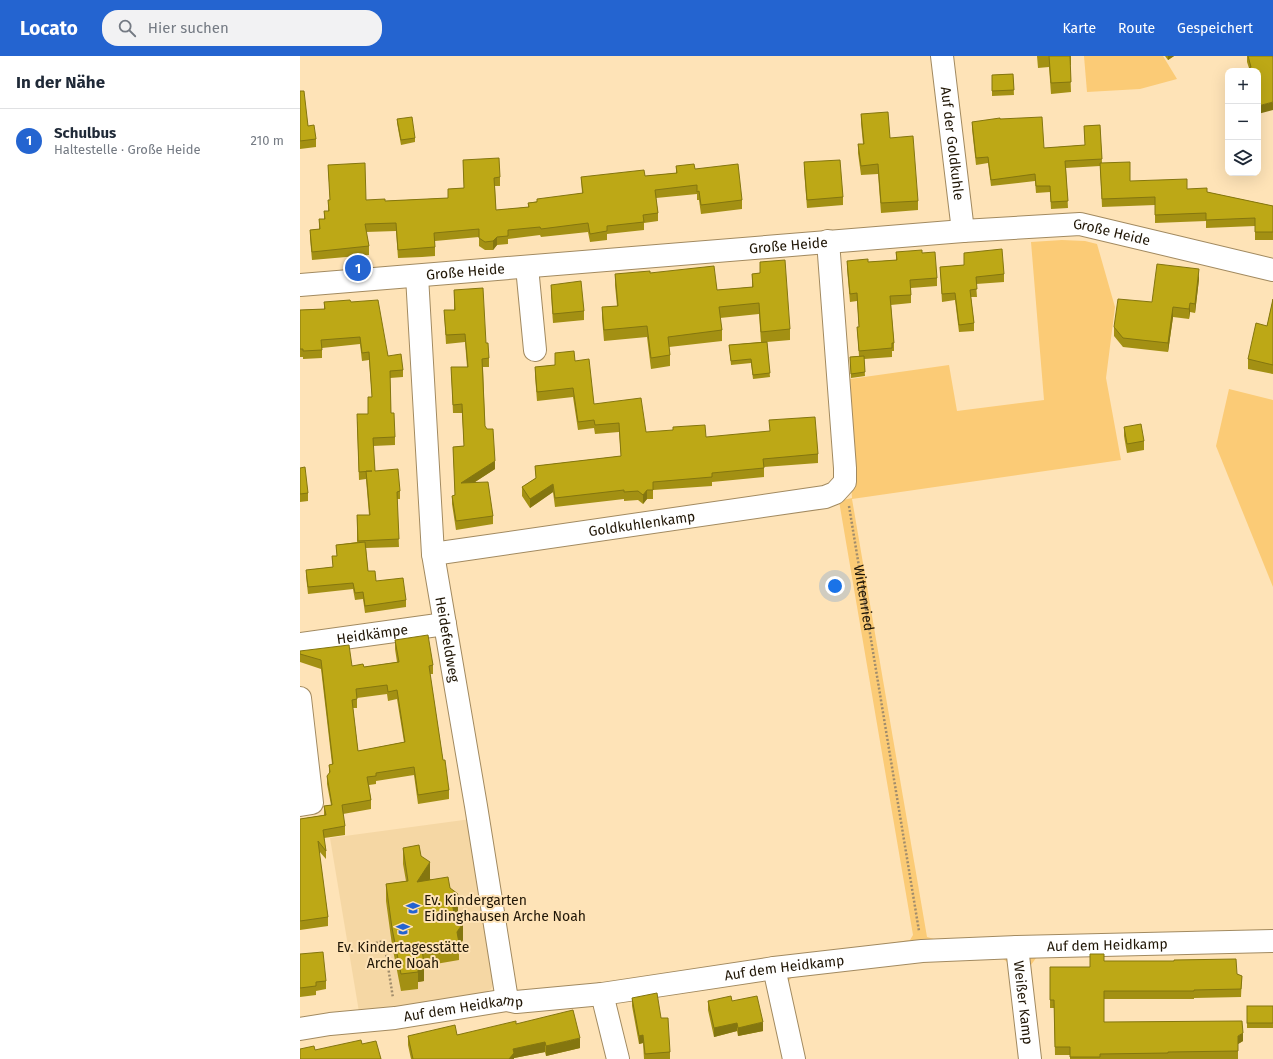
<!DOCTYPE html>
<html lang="de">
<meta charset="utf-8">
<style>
:root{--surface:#fff;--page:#f2f2f3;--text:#1f2937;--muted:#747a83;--line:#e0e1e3;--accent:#2464d0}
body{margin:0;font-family:"Fira Sans",sans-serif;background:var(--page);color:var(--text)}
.controls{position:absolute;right:12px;top:12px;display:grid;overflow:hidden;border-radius:8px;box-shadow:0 4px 16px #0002}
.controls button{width:36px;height:36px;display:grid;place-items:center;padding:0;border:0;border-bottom:1px solid var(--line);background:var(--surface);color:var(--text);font:20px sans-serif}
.you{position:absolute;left:535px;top:530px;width:14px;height:14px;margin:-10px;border:3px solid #fff;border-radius:50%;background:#1a73e8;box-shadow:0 0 0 6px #1a73e833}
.badge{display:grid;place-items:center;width:26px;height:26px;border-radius:50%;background:var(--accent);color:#fff;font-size:13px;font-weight:700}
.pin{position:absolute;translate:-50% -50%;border:2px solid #fff;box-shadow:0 1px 4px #0006}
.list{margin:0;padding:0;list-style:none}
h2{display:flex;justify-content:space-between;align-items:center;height:52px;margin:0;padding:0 16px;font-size:17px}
h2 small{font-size:13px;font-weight:400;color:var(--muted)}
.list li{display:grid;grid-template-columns:26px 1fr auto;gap:12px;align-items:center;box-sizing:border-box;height:64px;padding:0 16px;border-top:1px solid var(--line)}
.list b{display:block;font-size:15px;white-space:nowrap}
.list p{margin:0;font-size:13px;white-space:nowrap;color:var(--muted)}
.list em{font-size:13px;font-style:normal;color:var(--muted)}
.icon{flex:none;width:22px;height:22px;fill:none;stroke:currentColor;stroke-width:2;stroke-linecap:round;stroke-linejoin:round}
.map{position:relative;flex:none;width:973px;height:1003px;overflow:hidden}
header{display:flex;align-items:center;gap:24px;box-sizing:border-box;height:56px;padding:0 20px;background:var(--accent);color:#fff}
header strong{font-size:19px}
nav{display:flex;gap:22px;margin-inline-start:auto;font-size:14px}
.search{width:280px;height:36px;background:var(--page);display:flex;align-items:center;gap:10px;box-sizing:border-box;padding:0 14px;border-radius:16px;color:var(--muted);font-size:15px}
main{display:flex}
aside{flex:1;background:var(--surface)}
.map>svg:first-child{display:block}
.built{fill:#f5d7a4}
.green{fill:#fbcb76}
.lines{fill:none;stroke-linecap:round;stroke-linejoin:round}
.minor-casing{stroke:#a28a60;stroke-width:24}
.path{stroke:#a08c6c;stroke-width:2.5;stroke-dasharray:2 2;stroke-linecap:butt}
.minor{stroke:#fff;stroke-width:22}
.wall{fill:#a39013;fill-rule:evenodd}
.shaded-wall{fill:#84760f}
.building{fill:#bda816;stroke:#84760f;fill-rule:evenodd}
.labels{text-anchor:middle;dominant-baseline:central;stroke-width:4;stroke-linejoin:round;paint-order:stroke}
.street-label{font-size:14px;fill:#201606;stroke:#fee3b7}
.poi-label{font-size:14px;fill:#201606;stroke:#fee3b7;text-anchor:start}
</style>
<header>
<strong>Locato</strong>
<div class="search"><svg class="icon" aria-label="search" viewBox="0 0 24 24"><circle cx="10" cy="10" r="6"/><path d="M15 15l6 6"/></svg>Hier suchen</div>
<nav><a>Karte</a><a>Route</a><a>Gespeichert</a></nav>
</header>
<main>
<aside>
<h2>In der Nähe<small></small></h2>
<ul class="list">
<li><span class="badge">1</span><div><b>Schulbus</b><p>Haltestelle · Große Heide</p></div><em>210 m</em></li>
</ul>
</aside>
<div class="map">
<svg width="973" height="1003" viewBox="0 0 973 1003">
<rect width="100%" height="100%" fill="#fee3b7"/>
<path class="built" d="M171,763l25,159 -5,11 -9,5 -123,18 -29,-174z"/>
<g class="green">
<path d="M784,0h79l14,23 -37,10 -53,3z"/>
<path d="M762,184l23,1 12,3 18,63 -9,71 15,82 -269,39 75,438 7,2 80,-1 259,13 -237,7 -5,7 8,94 -29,-93 -4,-5 -5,-3 -77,3 -123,14 -9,2 -7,9 -6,-27 131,-19 3,-5 -74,-434 13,-3 -9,-118 106,-15 8,46 87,-11 -13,-158z"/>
<path d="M929,333l44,11v187l-57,-141z"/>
</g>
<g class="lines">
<defs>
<g id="minor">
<path id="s2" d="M642,0l21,175"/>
<path d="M227,211l8,83"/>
<path id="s3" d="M117,220l16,278 43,252 31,194"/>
<path id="s4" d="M0,229l663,-54 117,-7 193,46"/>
<path id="s5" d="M133,498l392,-57 10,-4 10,-11v-14l-17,-227"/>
<path id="s6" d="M0,588l145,-20"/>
<path d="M0,642l12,105 -12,2"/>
<path id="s7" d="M717,891l13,112"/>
<path d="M474,912l20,91"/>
<path d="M302,938l16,65"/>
<path id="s8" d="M0,973l30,-5 65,-6 112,-18 9,2 86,-8 172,-26 148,-17 95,-4 256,-6"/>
</g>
</defs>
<use href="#minor" class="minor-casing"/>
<g class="path">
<path id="s1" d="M549,450l70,425"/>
<path d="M86,885h-2l9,57"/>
<path d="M72,888l12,-3"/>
</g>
<use href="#minor" class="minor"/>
</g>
<g class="wall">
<path d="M737,0h34v9h-1l1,27 -20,2 -2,-27 -11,1z"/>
<path d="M865,0h9l-6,4z"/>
<path d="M947,0h26l-15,58v-43h-9v-3l-2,-6z"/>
<path d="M713,18l1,21 -22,1v-21z"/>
<path d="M0,35l8,35 8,13v8l-16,2z"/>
<path d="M561,58l29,24 28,63v9l-37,3 -3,-39 -17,1 -3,-22v-9h5l-2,-21z"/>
<path d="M97,63l18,19v4l-14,3 -4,-22z"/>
<path d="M700,63l44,29 41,-3 -1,-19 16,-1 2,38 28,18 77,11 66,14v34h-18v-14l-49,2v-7l-51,2v-18l-53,2 -2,-41 -34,2 2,40 -17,1 -1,-17 -14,1 -1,-12 -44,5 -3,-23 -12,2 -4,-36v-7z"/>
<path d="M163,104l37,17v9h-5l1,24 32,-3v-4l54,-10 -1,-16 64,-1 31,-3v-7l19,3 47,31v9l-41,5 -2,-14h-2v-6l-41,4 2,15v8l-14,2v7l-37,4v6l-17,2 -2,-10 -47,5 -1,-2 -32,4v5l-11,1 -4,5h-8l-6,-4v-9l-44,4v15l-13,1 -24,1 -2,-27 -30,1 3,14v9l-57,5 -2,-22v-8l9,-1v-10h5v-8h4v-11h2l-2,-35 38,35 19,1 63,-3v-9l16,-1z"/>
<path d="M504,106l39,35v8l-36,3 -3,-38z"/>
<path d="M596,196l26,1 15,25v8l-26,2v15l-20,2 3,38v8h-2v6l-28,2 1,17 -14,2 -1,-21 9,-1 -2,-29h2l-2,-26 -7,1 -3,-33v-8l21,1 28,-2z"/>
<path d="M664,197l40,21v8l-28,2 1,13h-6l3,26v8l-15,1 -4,-32 -13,2 -2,-35 24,-2z"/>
<path d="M460,206l30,67v11l-23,2 3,35 -17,2 -2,-16 -20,2 -2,-20 32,-3 -2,-28 -39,4 2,12v11l-53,6 1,8v11l-19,3 -4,-32 -43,4 -2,-23v-11l15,-1 -2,-21v-11l35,-1 67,17 35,-3v-13l8,-1z"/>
<path d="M899,223l-4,34 -5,-1 -1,7 -16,-2 -5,35 -45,-5 -9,-11v-9z"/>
<path d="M251,229l33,26v9l-31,3 -2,-29z"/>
<path d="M154,234l32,53 3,15v9h-6l2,59 10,43 -20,13 18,34v8l-37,6 -4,-26v-8l3,-1 -2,-48 11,-1 -2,-33h-9l-2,-46h16l-2,-25 -19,2 -2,-34h10z"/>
<path d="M973,243v75l-25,-5v-10l19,-33z"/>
<path d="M24,246h27l37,54 15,14v7l-13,1 1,35 4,24v8l-22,1 2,25 25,20v8h-3l2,48 -33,1 2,23 8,10 30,19v7l-41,6 -2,-14 -8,1 -2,-11 -45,5 -2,-18v-6l27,-3 -1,-11h5l-1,-11 21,-3v-27h12l-3,-36 -7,1 -2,-58 11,-8 4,-17 -3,-37 -7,1 -2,-17 -38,4v10l-19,1v-2h-3v-47l24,-1z"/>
<path d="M255,297l20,8 19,43 52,28 60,5 112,17v9l-54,4v10l-52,5v4l-59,4v9h-6l-4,5 -5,-4 -14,1v-2l-69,8 -2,-15 -23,16 -8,-12v-9l14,-9 -1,-12 86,-10 -2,-24 -24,2 -1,-6 -16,2 -5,-33 -36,4 -2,-25v-9l20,-2z"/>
<path d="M824,371l20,14v9l-17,3 -3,-17z"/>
<path d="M0,412l8,25v8l-8,1z"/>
<path d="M95,584l38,25v9h-3l13,86 6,30v9l-31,5 -4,-29 -38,6v3l-7,1 2,15v9l-28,5 2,12v9l-21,3 2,13v8l-7,-8 9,66v9l-28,4v-111l24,-4v-9l7,-1 -4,-21v-8l2,-2v-9l3,-1 -11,-95 -21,-7v-11l52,15 12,1 33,-5 -2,-13zM87,638l1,7 9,-2 7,43 -46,9 -5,-43h4v-10z"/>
<path d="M103,792l18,8 9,23 20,9 8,23 -3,5 8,24 -4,7v13l-35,6v15l-6,1v7l-17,2 -9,-46 -6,-44v-17l20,-3 -3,-17z"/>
<path d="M0,898l26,27v8l-10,2v4l-16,2z"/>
<path d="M804,905l133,13 5,2 -1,21 -47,1v1h-90v23l139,19 -5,3v15h-168v-4h-15l-1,-47h-4v-41h40z"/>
<path d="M332,942l29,20 9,34v7h-26l-1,-16 -4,1 -7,-38z"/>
<path d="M408,945h24l31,30 -25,5 -1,-5 -23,6 -6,-27z"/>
<rect x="947" y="950" width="26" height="22"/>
<path d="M216,968l64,24 -34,8 -1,-4 -31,6v1h-103l-3,-14v-9l49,-1z"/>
</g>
<g class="shaded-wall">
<path d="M868,0h6l-6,4z"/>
<path d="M973,46v8l-15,4v-8z"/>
<path d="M197,181v8l-4,5v-9z"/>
<path d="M899,213v10l-4,34v-9z"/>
<path d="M890,247v9l-1,7v-10z"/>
<path d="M873,251v10l-5,35v-9z"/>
<path d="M195,405v8l-34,22v-8z"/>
<path d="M253,428v8l-23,16v-9z"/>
<path d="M347,434v9l-4,5v-9z"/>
<path d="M130,806v17l-13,20v-17z"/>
<path d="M158,838v17l-6,9v-17z"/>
<path d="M163,867v17l-4,7 -2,-15z"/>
<path d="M124,908v17l-6,1v7v-24z"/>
<path d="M463,966v9l-25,5v-8z"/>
<path d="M437,967v8l-23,6v-9z"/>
<path d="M943,977v8l-5,3v-8z"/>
<path d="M343,979v8l-4,1v-8z"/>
<path d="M280,982v10l-34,8v-10z"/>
<path d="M245,986v10l-31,6v1h-5l4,-10z"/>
</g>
<g class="building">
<path d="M749,0h21l1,26 -20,1z"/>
<path d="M948,0h25v46l-15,4v-35h-9v-3l2,-1z"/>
<path d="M713,18l1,16 -22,1v-16z"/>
<path d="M0,35h4l4,35 6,-1 2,14 -16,2z"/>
<path d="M588,56l2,26 23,-2 5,65 -37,2 -3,-39 -17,2 -3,-22h6l-3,-30z"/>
<path d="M112,61l3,21 -14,2 -4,-21z"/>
<path d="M742,61l2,31 41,-3 -1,-19 16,-1 2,34 -37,2 3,40 -17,1 -1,-16h-14l-1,-12 -44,6 -3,-23 -12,1 -4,-36 28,-4v1z"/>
<path d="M199,102l1,19 -6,1 2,32 33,-3 -1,-4 9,-1v-3l46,-6 -2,-16 63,-7 1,6 32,-3 -1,-7 18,-2 1,5 43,-5 4,36 -41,5 -2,-14 -2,1v-7l-42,5 3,23 -15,2 1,7 -37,4v5l-17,3 -2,-11 -47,6 -1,-2 -32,3v6l-11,1 -4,4 -8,1 -6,-4v-9l-45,4 1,14 -13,1 -24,2 -2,-27 -31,1 4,22 -57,6 -2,-22 10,-1 -1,-10h6l-1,-8h5l-1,-11h2l-2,-35 37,-2 1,37 19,-1v2l63,-3v-9l16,-1 -1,-28z"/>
<path d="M540,104l3,37 -36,3 -3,-38z"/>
<path d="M830,106v19l57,-2v10l20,-1v4l66,14v26h-18v-14l-49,2v-7l-51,2v-18l-53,2 -2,-36z"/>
<path d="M702,193l2,25 -28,3 1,12 -7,1 4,33 -15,2 -4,-32 -13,1 -2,-27 24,-2v-12z"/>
<path d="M622,194v3l13,-1 2,26 -27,2 1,15 -21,1 4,47h-2v5l-33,3 -2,-24h2l-2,-34 -7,1 -3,-33 21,-2v3l29,-2 -1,-8z"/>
<path d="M485,204l5,69 -29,3 -2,-29 -40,4 3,23 -54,7 2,18 -19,3 -4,-32 -43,4 -2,-23 16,-1 -3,-32 35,-3v2l64,-7 3,24 36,-3 -1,-13 8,-1v-11z"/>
<path d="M857,208l42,5 -4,35 -5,-1 -1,6 -16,-2 -5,36 -45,-5 -9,-11 4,-28 34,3z"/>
<path d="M281,225l3,30 -31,3 -2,-29z"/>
<path d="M183,232l3,55h2l1,15 -7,1 3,67 2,3h6l2,32 -34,22 27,-1 5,34 -37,5 -4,-25 3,-1 -2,-48 11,-1 -2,-42 -9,1 -2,-38h17l-3,-33 -19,1 -2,-25h11l-1,-20z"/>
<path d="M973,243v66l-25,-6 8,-36 11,3z"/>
<path d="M50,244l1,2 27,-2 10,56 13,-2 2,16 -13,1 1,42h3l1,24 -22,1 2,33 23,-2 2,22 -3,1 2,47 -41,2 -1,-26h13l-4,-44h6l-13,1 -2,-58h11v-17h4l-3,-45 -7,1 -2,-16 -39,3 1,10 -19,1v-2h-3v-39l25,-1 -1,-7z"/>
<path d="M467,286l3,31 -17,2 -2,-16 -20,2 -2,-16z"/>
<path d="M274,295l1,10 14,-2 5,45 47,-6 5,34 27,-2v-3l32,-2 1,12 64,-6 -1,-11 46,-3 3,37 -55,5 1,9 -52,5v4l-59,5v8h-6l-4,5 -5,-4 -14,1v-2l-69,8 -2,-14 -23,15 -8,-12 14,-9 -1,-12 86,-10 -2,-33 -24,2 -1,-5 -16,2 -5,-34 -36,4 -2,-25 20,-2v-12z"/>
<path d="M564,300l1,16 -14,2 -1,-17z"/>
<path d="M841,368l3,17 -17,3 -3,-17z"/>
<path d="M5,411l3,26 -8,1v-26z"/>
<path d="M65,486l3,29h7l1,10 27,-3 3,22 -41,6 -2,-14 -8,1 -2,-10 -45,4 -2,-17 27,-3 -1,-11h5l-1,-11z"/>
<path d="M128,579l5,30 -4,1 14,94h2l4,30 -31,5 -4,-28 -38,6v3l-9,1 4,23 -29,5 3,21 -22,4 3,21 -8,-10 10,76 -28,4v-102l26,-4 -2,-9 8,-1 -5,-29 3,-4 -1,-7 4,-1 -12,-104 -21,-6v-3l49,-6 3,21 11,-2 1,3 35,-5 -4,-22zM87,629l1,7 9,-2 8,52 -47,9 -6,-51 5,-1 -1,-10z"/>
<path d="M119,789l2,11 9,6 -13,20 31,-5 2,11 8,6 -6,9 3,15 8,5 -6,9 2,11 -37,6 2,15 -6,1v7l-17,2 -9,-46 -6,-44 22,-3 -5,-33z"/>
<path d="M23,896l3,29 -10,1v4l-16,2v-34z"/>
<path d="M790,898h14v7h70v-1l62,-1 1,15 5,2 -1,13 -47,1v1h-90v31l138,-1 1,12 -5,3v15l-70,1v1l-68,1v3h-30v-10h-15l-1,-47h-4v-33h40z"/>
<path d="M357,937l4,25h7l2,34 -25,2 -2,-19 -4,1 -7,-38z"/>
<path d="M431,940l1,5 25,-5 6,26 -25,6 -1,-5 -23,5 -6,-27z"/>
<rect x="947" y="950" width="26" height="17"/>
<path d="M273,954l7,28 -34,8 -1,-4 -32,7 1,4 -5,6h-96l-5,-23 47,-11 2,10 59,-14v3z"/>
<path d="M61,984l1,4 14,-3 5,18h-81v-10l14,-3 1,4z"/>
</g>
<defs>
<symbol id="school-bare" viewBox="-9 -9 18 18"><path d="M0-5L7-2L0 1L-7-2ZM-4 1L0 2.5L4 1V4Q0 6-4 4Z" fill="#2464d0" stroke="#fee3b7" stroke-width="2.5" paint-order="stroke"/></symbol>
</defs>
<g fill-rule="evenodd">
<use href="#school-bare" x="103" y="842" width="20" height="20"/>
<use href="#school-bare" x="93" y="863" width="20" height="20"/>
</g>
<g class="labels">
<g class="street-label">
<text stroke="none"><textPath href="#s2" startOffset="88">Auf der Goldkuhle</textPath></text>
<text stroke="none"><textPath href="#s4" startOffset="815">Große Heide</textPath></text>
<text stroke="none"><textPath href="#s4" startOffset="490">Große Heide</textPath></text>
<text stroke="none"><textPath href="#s4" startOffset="166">Große Heide</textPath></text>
<text stroke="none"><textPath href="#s5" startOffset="211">Goldkuhlenkamp</textPath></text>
<text stroke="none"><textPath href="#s1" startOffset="93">Wittenried</textPath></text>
<text stroke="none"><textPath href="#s6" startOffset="73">Heidkämpe</textPath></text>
<text stroke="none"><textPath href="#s3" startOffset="365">Heidefeldweg</textPath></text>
<text stroke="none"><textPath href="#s8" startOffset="813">Auf dem Heidkamp</textPath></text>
<text stroke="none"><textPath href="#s8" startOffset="489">Auf dem Heidkamp</textPath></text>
<text stroke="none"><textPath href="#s7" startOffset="56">Weißer Kamp</textPath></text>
<text stroke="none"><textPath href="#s8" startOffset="165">Auf dem Heidkamp</textPath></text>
</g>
<g class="poi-label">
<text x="124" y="844">Ev. Kindergarten<tspan x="124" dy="16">Eidinghausen Arche Noah</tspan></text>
<text x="103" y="891" text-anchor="middle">Ev. Kindertagesstätte<tspan x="103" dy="16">Arche Noah</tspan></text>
</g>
</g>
</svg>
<div class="controls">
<button>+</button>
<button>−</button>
<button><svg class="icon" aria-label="layers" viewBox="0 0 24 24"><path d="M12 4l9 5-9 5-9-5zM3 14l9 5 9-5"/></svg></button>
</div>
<div class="you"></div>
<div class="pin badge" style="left:58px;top:212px">1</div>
</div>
</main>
